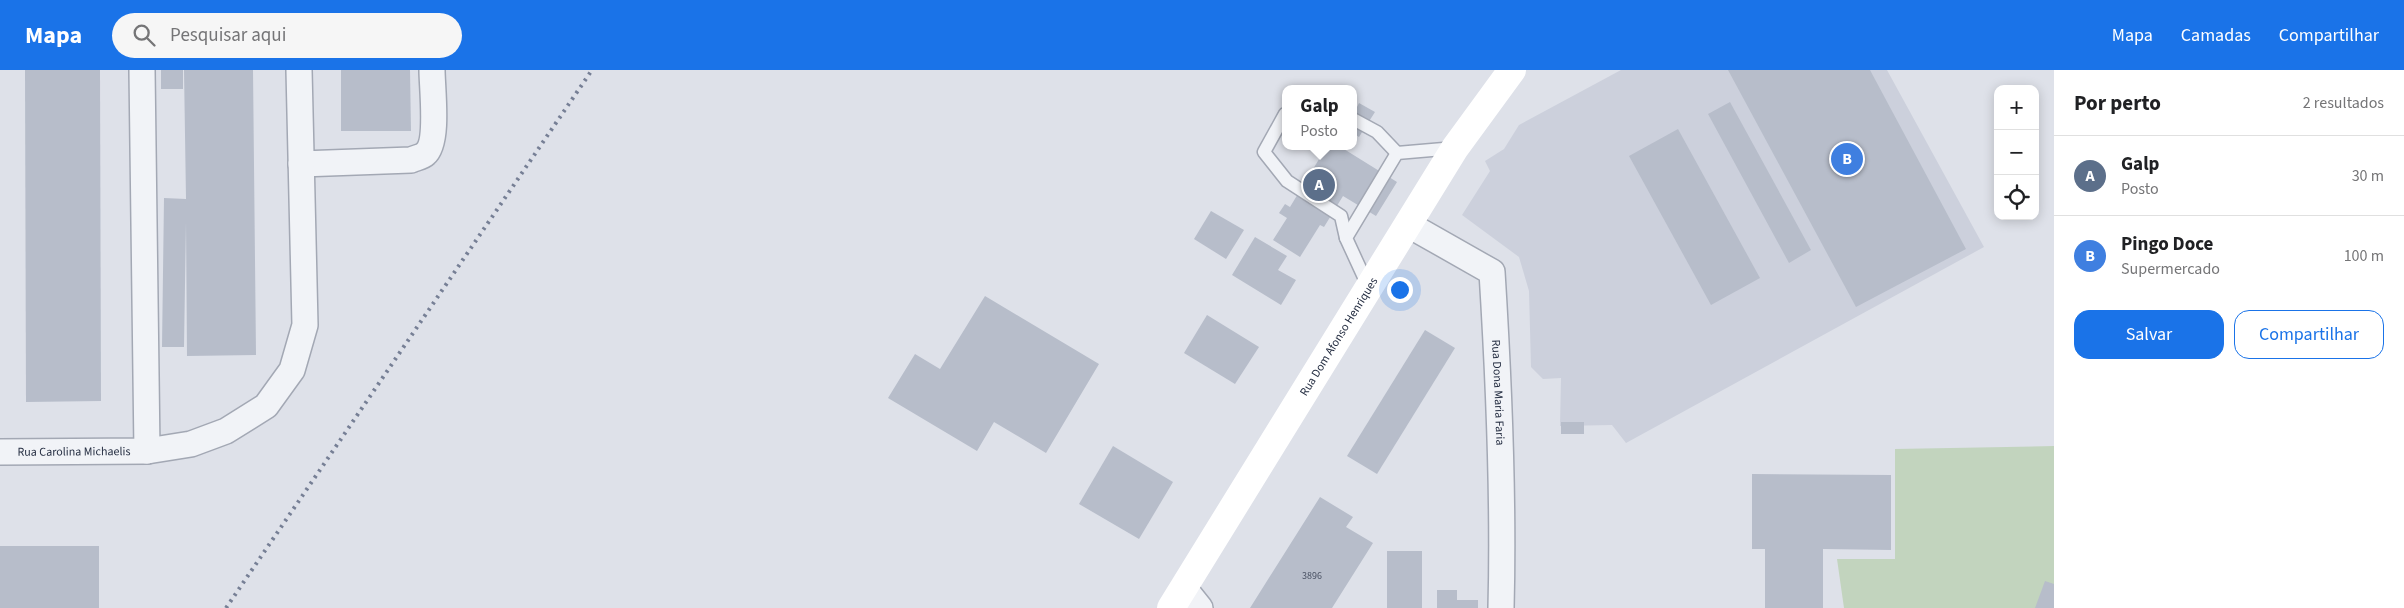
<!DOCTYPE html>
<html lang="pt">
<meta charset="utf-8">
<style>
:root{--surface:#fff;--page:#f6f6f6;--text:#202124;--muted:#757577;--line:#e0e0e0;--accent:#1a73e8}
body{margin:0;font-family:"Source Sans 3",sans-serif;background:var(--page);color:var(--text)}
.controls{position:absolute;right:15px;top:15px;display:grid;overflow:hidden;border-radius:10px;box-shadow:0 2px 12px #0003}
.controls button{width:45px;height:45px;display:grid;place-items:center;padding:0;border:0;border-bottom:1px solid var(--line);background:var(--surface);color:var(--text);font:25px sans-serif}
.you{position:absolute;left:1399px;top:219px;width:18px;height:18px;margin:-12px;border:4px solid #fff;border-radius:50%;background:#1a73e8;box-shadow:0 0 0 8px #1a73e833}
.badge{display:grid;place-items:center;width:32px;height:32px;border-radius:50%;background:var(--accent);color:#fff;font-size:16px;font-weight:700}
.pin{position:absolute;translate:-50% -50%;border:2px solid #fff;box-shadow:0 1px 5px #0006}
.popup{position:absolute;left:1282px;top:15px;width:75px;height:65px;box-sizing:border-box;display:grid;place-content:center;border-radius:10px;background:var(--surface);filter:drop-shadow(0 1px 4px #0005);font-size:16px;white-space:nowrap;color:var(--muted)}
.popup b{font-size:19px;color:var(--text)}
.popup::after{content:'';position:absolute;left:50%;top:100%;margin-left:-10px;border:10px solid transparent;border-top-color:var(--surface)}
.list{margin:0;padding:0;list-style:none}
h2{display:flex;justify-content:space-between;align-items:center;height:65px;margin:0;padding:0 20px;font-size:21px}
h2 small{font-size:16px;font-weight:400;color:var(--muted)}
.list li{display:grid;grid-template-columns:32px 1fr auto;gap:15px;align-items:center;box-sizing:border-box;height:80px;padding:0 20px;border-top:1px solid var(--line)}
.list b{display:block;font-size:19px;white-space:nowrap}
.list p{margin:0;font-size:16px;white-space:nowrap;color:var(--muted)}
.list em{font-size:16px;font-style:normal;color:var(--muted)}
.actions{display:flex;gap:10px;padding:15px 20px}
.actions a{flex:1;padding:11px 0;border:1px solid var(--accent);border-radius:15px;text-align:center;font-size:18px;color:var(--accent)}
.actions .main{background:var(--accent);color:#fff}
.icon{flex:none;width:28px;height:28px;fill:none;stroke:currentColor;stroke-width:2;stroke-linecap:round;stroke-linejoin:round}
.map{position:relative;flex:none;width:2054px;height:538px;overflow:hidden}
header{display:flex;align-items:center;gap:30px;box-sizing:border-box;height:70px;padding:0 25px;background:var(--accent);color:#fff}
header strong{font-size:24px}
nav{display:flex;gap:28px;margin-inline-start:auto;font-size:18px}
.search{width:350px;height:45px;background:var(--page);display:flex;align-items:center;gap:12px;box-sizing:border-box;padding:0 18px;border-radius:28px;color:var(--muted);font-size:19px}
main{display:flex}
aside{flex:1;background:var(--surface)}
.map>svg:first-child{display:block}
.built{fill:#ccd0dc}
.green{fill:#c2d4be}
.building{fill:#b7bdca}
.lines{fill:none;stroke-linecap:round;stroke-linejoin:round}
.lane-casing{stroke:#a3a8b4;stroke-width:15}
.street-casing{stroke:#a3a8b4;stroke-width:28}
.lane{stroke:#f1f3f7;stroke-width:12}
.street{stroke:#f1f3f7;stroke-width:25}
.secondary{stroke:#fff;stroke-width:28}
.rail{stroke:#767f95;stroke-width:4;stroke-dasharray:2.5 5;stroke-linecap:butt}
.labels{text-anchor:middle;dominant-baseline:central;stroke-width:5;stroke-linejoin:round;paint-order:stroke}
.number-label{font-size:10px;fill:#4a5264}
.street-label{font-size:12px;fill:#252e42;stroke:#eef1f7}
</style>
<header>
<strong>Mapa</strong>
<div class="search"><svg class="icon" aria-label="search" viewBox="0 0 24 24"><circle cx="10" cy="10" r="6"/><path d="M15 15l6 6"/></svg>Pesquisar aqui</div>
<nav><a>Mapa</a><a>Camadas</a><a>Compartilhar</a></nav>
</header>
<main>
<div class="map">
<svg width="2054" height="538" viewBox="0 0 2054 538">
<rect width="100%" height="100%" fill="#dee1e9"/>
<path class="built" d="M1621,0h266l97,177 -358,196 -14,-18 -52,1 1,-48 -18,1 -12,-12 -2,-76 -10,-34 -57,-42 28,-44 -5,-10 19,-12 15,-24z"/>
<path class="green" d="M2054,376v162h-210l-7,-49h58v-110z"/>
<g class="building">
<path d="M25,0h75l1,331 -75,1z"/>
<rect x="161" y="0" width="22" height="19"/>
<path d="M184,0h69l3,285 -69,1 -1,-134 -2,125h-22l2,-149 22,1z"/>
<path d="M341,0h69l1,61h-70z"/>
<path d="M1728,0h142l96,179 -110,58z"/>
<path d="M1730,32l81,148 -22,13 -81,-149z"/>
<path d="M1359,33l16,9 -16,25 -6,-4v-26l3,2z"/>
<path d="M1678,59l82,149 -49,27 -82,-149z"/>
<path d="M1327,76h12l58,36 -21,34 -33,-20 -19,31 -4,-2 -20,32 -27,-17 14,-22 -8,-5 6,-9 5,3z"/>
<path d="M1211,141l33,19 -18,29 -32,-20z"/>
<path d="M1255,167l32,19 -9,14 18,10 -15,25 -49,-30z"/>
<path d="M985,226l114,68 -53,89 -52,-31 -17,29 -89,-53 27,-44 25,15z"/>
<path d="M1207,245l52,32 -24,37 -51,-31z"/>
<path d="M1425,260l30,18 -78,126 -30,-18z"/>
<rect x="1561" y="352" width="23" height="12"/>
<path d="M1113,376l60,36 -34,57 -60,-35z"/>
<path d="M1752,404l139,1v75l-68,-1v59h-58v-59h-13z"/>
<path d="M1320,427l33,20 -7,10 27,16 -41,65h-82z"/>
<rect x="0" y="476" width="99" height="62"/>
<rect x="1387" y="481" width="35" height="57"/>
<path d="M2045,511l9,3v24h-19z"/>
<path d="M1437,520h20v10h21v8h-41z"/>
</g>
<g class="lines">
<defs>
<g id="lane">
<path d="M1285,44l-21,38 23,29 54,35 5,22"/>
<path d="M1353,49l24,13 20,21"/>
<path d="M1369,218l-23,-50 51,-85 58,-5"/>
</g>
<g id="street">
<path d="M142,0l5,381"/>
<path d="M301,94l110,-4c4,-2 11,-3 14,-6 14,-11 7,-66 7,-84"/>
<path id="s1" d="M1409,155l83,47c7,112 12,224 9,336"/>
<path id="s2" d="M0,382l147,-1 44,-7 35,-13 40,-25 26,-36 13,-45 -6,-255"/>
<path d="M1184,518l16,20"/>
</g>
</defs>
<use href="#lane" class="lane-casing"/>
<use href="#street" class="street-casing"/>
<use href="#lane" class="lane"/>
<use href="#street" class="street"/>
<path class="secondary" id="s3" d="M1171,538l284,-460 57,-78"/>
<path class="rail" d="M226,538l366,-538"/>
</g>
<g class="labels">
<g class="number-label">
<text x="1312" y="506">3896</text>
</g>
<g class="street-label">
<text stroke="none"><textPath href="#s3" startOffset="319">Rua Dom Afonso Henriques</textPath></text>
<text stroke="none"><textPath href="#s1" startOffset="216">Rua Dona Maria Faria</textPath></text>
<text stroke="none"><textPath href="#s2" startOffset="74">Rua Carolina Michaelis</textPath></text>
</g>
</g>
</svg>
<div class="controls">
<button>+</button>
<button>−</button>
<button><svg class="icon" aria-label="locate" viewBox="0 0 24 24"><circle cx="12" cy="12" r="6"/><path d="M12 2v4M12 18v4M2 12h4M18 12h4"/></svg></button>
</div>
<div class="you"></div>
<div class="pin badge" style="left:1319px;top:115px;background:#5c6f8a">A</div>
<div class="popup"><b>Galp</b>Posto</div>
<div class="pin badge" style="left:1847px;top:89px;background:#3f7fe0">B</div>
</div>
<aside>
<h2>Por perto<small>2 resultados</small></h2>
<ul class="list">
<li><span class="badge" style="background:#5c6f8a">A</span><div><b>Galp</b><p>Posto</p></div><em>30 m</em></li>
<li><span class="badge" style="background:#3f7fe0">B</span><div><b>Pingo Doce</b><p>Supermercado</p></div><em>100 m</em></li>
</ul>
<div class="actions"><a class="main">Salvar</a><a>Compartilhar</a></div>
</aside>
</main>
